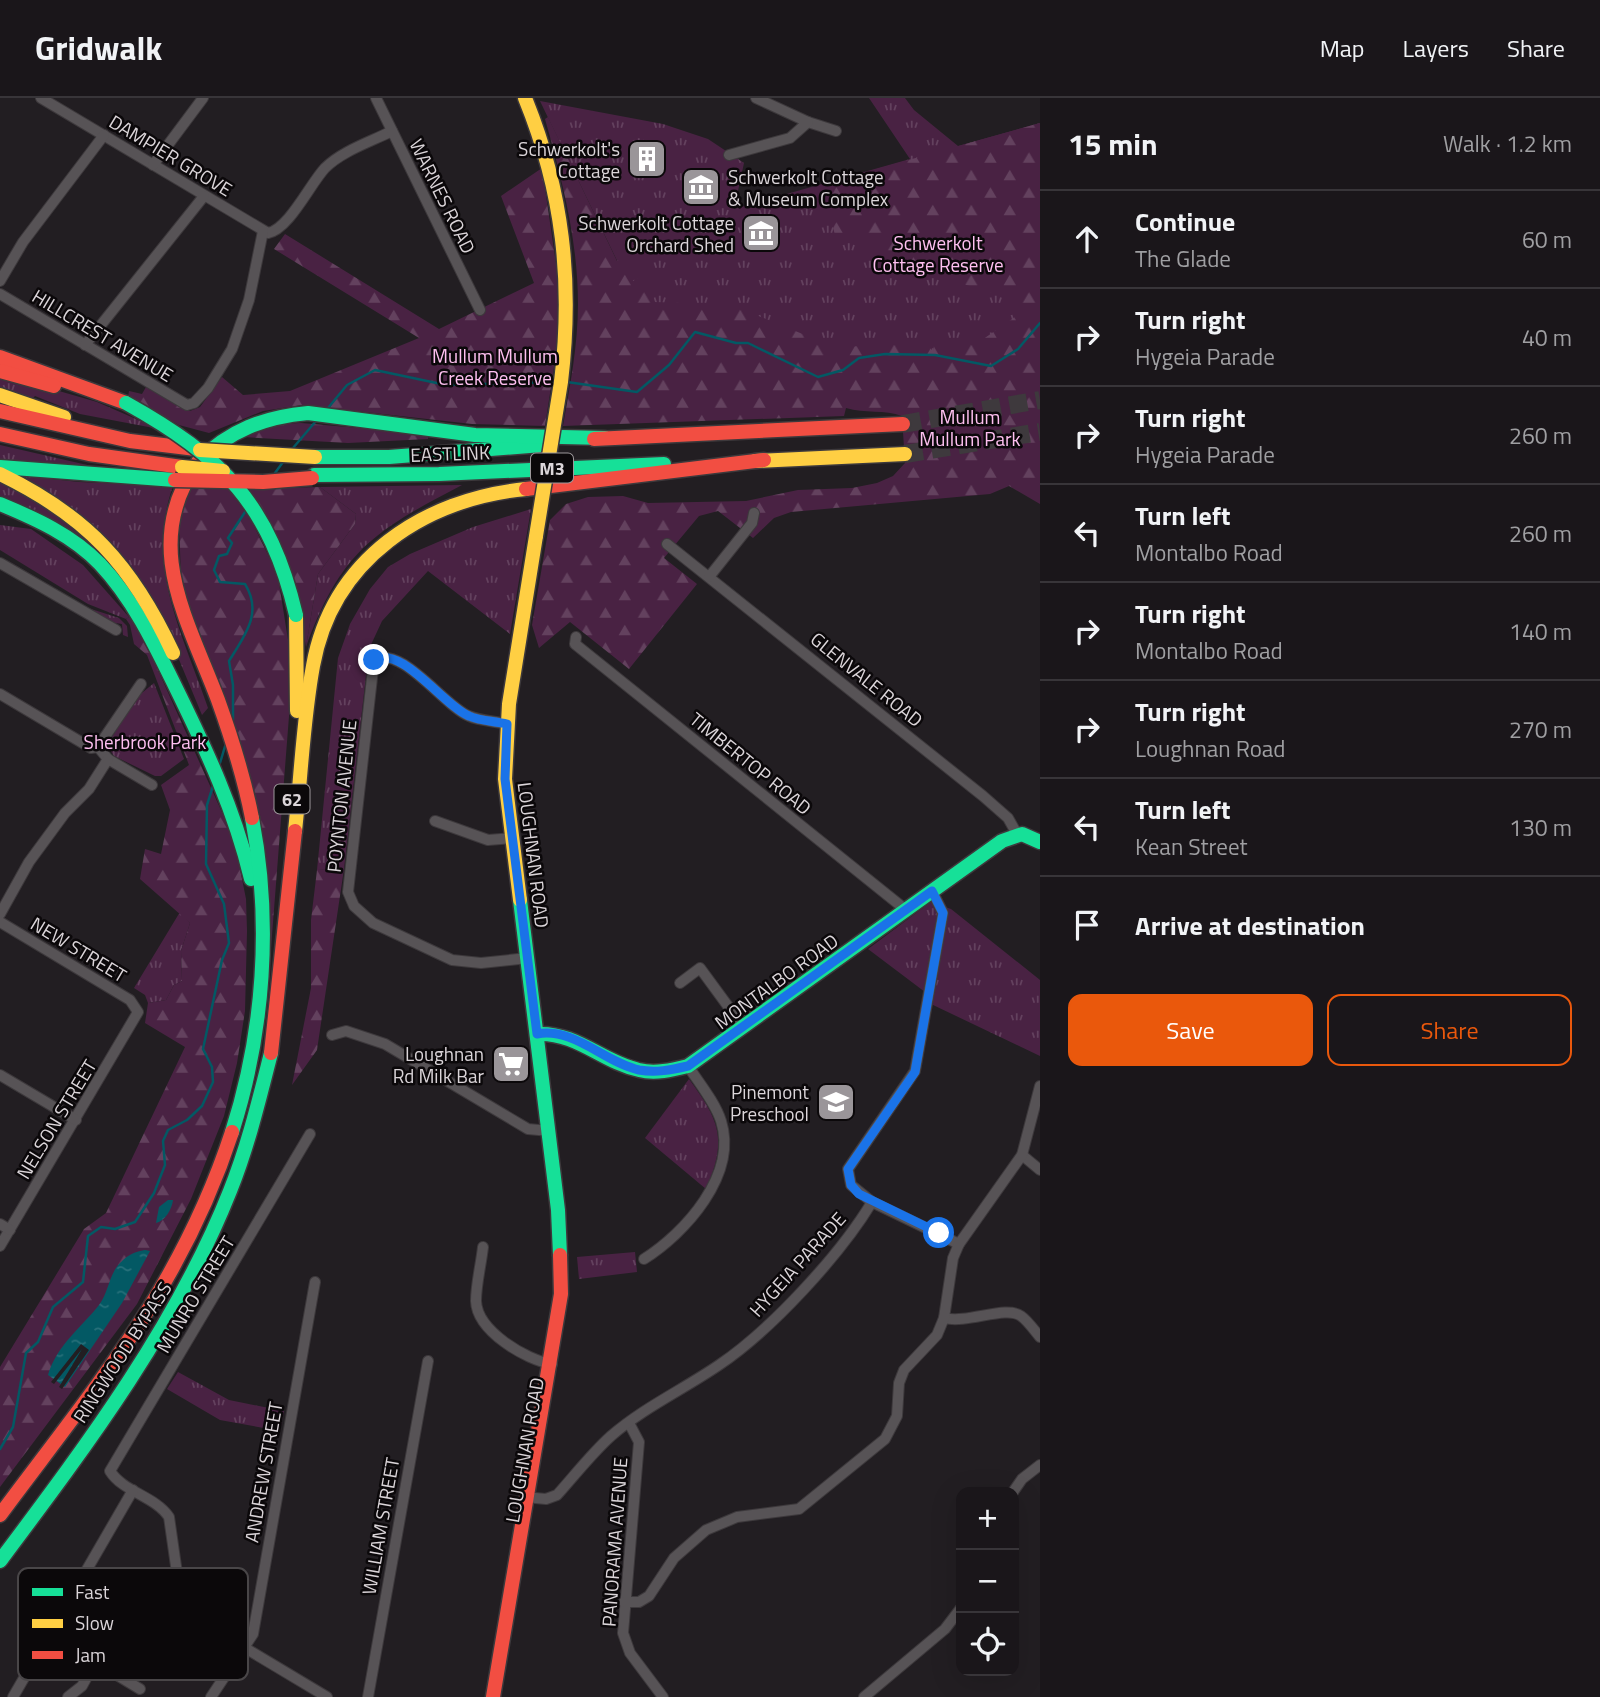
<!DOCTYPE html>
<meta charset="utf-8">
<style>
:root{--surface:#1a161a;--page:#231f23;--text:#f1f3f6;--muted:#9f9fa2;--line:#383539;--accent:#ea580c}
body{margin:0;font-family:"Titillium Web",sans-serif;background:var(--page);color:var(--text)}
.controls{position:absolute;right:21px;bottom:21px;display:grid;overflow:hidden;border-radius:14px;box-shadow:0 7px 28px #0002}
.controls button{width:63px;height:63px;display:grid;place-items:center;padding:0;border:0;border-bottom:2px solid var(--line);background:var(--surface);color:var(--text);font:35px sans-serif}
.stop{position:absolute;width:21px;height:21px;margin:-16px;border:5px solid #1a73e8;border-radius:50%;background:#fff}
.stop.end{background:#1a73e8;border-color:#fff;box-shadow:0 2px 7px #0008}
.list{margin:0;padding:0;list-style:none}
h2{display:flex;justify-content:space-between;align-items:center;height:91px;margin:0;padding:0 28px;font-size:30px}
h2 small{font-size:23px;font-weight:400;color:var(--muted)}
.list li{display:grid;grid-template-columns:46px 1fr auto;gap:21px;align-items:center;box-sizing:border-box;height:98px;padding:0 28px;border-top:2px solid var(--line)}
.list b{display:block;font-size:26px;white-space:nowrap}
.list p{margin:0;font-size:23px;white-space:nowrap;color:var(--muted)}
.list em{font-size:23px;font-style:normal;color:var(--muted)}
.actions{display:flex;gap:14px;padding:21px 28px}
.actions a{flex:1;padding:16px 0;border:2px solid var(--accent);border-radius:14px;text-align:center;font-size:24px;color:var(--accent)}
.actions .main{background:var(--accent);color:#fff}
.icon{flex:none;width:38px;height:38px;fill:none;stroke:currentColor;stroke-width:2;stroke-linecap:round;stroke-linejoin:round}
.map{position:relative;flex:none;width:1040px;height:1599px;overflow:hidden}
header{display:flex;align-items:center;gap:42px;box-sizing:border-box;height:98px;padding:0 35px;background:var(--surface);border-bottom:2px solid var(--line)}
header strong{font-size:33px}
nav{display:flex;gap:38px;margin-inline-start:auto;font-size:24px}
main{display:flex}
aside{flex:1;background:var(--surface)}
.map>svg:first-child{display:block}
.grass{fill:url(#grass-tufts)}
.forest{fill:url(#forest-firs)}
.water{fill:url(#water-ripples)}
.pier{fill:#221e22}
.lines{fill:none;stroke-linecap:round;stroke-linejoin:round}
.stream{stroke:#035964;stroke-width:2.5}
.highway-tunnel{stroke:#3e393d;stroke-width:18;stroke-dasharray:18 9;stroke-linecap:butt}
.street-casing{stroke:#3d393c;stroke-width:12}
.fast-casing{stroke:#3d393c;stroke-width:17}
.slow-casing{stroke:#3d393c;stroke-width:17}
.jam-casing{stroke:#3d393c;stroke-width:17}
.street{stroke:#575356;stroke-width:10}
.fast{stroke:#16e098;stroke-width:14}
.slow{stroke:#ffcf43;stroke-width:14}
.jam{stroke:#f24e42;stroke-width:14}
.fast-bridge-casing{stroke:#3d393c;stroke-width:17;stroke-linecap:butt}
.slow-bridge-casing{stroke:#3d393c;stroke-width:17;stroke-linecap:butt}
.jam-bridge-casing{stroke:#3d393c;stroke-width:17;stroke-linecap:butt}
.fast-bridge{stroke:#16e098;stroke-width:14}
.slow-bridge{stroke:#ffcf43;stroke-width:14}
.jam-bridge{stroke:#f24e42;stroke-width:14}
.route{stroke:#1a73e8;stroke-width:9}
.labels{text-anchor:middle;dominant-baseline:central;stroke-width:5;stroke-linejoin:round;paint-order:stroke}
.shield{fill:#0b080a;stroke:#9d989b;stroke-width:2}
.shield-label{font-size:18px;font-weight:bold;fill:#dbd5d9}
.poi-label{font-size:19px;fill:#dbd5d9;stroke:#0b080a;text-anchor:end}
.street-label{font-size:19px;fill:#dbd5d9;stroke:#0b080a}
.park-label{font-size:19px;fill:#ffc0f1;stroke:#0b080a}
.key{fill:#0b080a;stroke:#494648;stroke-width:2}
.key-label{font-size:19px;fill:#dbd5d9}
</style>
<header>
<strong>Gridwalk</strong>
<nav><a>Map</a><a>Layers</a><a>Share</a></nav>
</header>
<main>
<div class="map">
<svg width="1040" height="1599" viewBox="0 0 1040 1599">
<defs>
<pattern id="grass-tufts" width="24" height="20" patternUnits="userSpaceOnUse" patternTransform="scale(1.75)"><rect width="24" height="20" fill="#492243"/><path d="M3 7l-1-3M5 7V3M7 7l1-3M15 17l-1-3M17 17v-4M19 17l1-3" fill="none" stroke="#63415e"/></pattern>
<pattern id="forest-firs" width="22" height="20" patternUnits="userSpaceOnUse" patternTransform="scale(1.75)"><rect width="22" height="20" fill="#492243"/><path d="M5 1l3.5 6h-7zM16 11l3.5 6h-7z" fill="#63415e"/></pattern>
<pattern id="water-ripples" width="26" height="14" patternUnits="userSpaceOnUse" patternTransform="scale(1.75)"><rect width="26" height="14" fill="#035964"/><path d="M2 4q2-2 4 0t4 0M15 11q2-2 4 0t4 0" fill="none" stroke="#27707a"/></pattern>
</defs>
<rect width="100%" height="100%" fill="#221e22"/>
<g class="grass">
<path d="M869,0h36l9,12 44,36 82,-23v195l-40,36 -109,-2 -201,-17 -66,-60 -84,-174 123,23 45,15 36,24 -10,46 176,-50z"/>
<path d="M0,276l97,28 62,27 -79,-15 -45,-18 -4,4 -31,-11z"/>
<path d="M0,347l109,25 -109,-8z"/>
<path d="M24,378l55,6 94,4c-28,80 9,146 35,222l-6,7 -39,-94 -20,-37z"/>
<path d="M0,381l21,9 75,54 25,41 -121,-84z"/>
<path d="M462,387c-88,46 -121,66 -156,162l12,-73 37,-50 1,-10 -36,-27z"/>
<path d="M531,411l-21,125 -82,-63 -46,50 -13,28 -25,220 -27,1 21,-212 12,-34 20,-35 18,-22 22,-13 63,-27z"/>
<path d="M0,427l31,4 52,36 46,52 -3,2 -38,-15 -88,-54z"/>
<path d="M0,458l88,52 31,10 8,8 1,11 -5,-2 -1,-11 -13,-2z"/>
<path d="M154,585l30,76 -23,17h-6l-41,-20 -7,-11 30,-48z"/>
<path d="M931,804l20,7 89,71v76l-109,-52 -6,-12 -57,-43z"/>
<path d="M180,814l10,11 -9,28 1,30 -8,4 -8,15 -18,3 -3,-8 -11,-7z"/>
<path d="M689,981c30,41 39,60 17,110l-61,-51z"/>
<path d="M635,1154l2,20 -58,7 -2,-22z"/>
<path d="M178,1274l51,28 55,11 -4,20 -60,-11 -53,-31z"/>
</g>
<g class="forest">
<path d="M548,19l69,144 6,-2 10,22 10,-6 9,3 2,24 78,3 102,42 92,-3 7,7 1,-5 4,-2 41,-2 36,-25 -1,-18 -51,-15c-23,8 -22,-18 -28,-32 -9,4 -13,14 -10,23l-14,7 -5,-4 -7,-17 -10,5 -25,-15 4,-11 -15,-5 -16,9 -14,-60 217,-61v381l-31,-18 -19,8 -199,18 -17,6 -21,20 -35,-27 -19,5 -35,42 33,26 -68,85 -59,-47 -31,26 -7,-23 18,-105 16,-16 22,-7 35,-1 25,7 98,-2 52,-11 54,-2 25,-5 16,-7 12,-13 -3,-47c-17,-7 -37,-2 -56,-8l-2,8 -281,10c7,-40 15,-81 15,-122 0,-63 -16,-125 -33,-185z"/>
<path d="M542,70l18,123 -4,63 -11,72 -73,-2 -170,-19 -39,6 -54,22 -30,-8 -51,-28 1,-6 13,3 4,-7 44,24 10,-4 22,-30 21,18 47,-4 129,-53 -145,-89 11,-15 154,95 95,-46 -33,-87z"/>
<path d="M301,325l127,11v5l-80,4 -105,-6 37,-13z"/>
<path d="M320,389l36,27 -1,10 -37,50 -12,73 -11,-63 -46,-95z"/>
<path d="M191,390h37l23,32 20,41 8,22 9,57 1,76 -18,232 -5,-75 -85,-294 -2,-58z"/>
<path d="M129,519l9,9 96,213 12,60 1,32 -2,80 -8,52 -13,53 -33,83 -54,105 -137,183v-120l84,-138 22,-16 79,-166 -40,-24 3,-20 18,-3 8,-15 8,-4 -1,-30 9,-28 -50,-44 5,-30 16,5 9,-44 -9,-25 28,-20 -42,-110 -13,-11 -4,-19 -4,-6z"/>
<path d="M344,771l-27,181 -25,35 19,-97v-68l6,-50z"/>
</g>
<g class="water">
<path d="M168,1102h5c-1,9 -8,21 -17,23l3,-16z"/>
<path d="M145,1152l5,1 -28,52 -57,84 -17,-12c9,-30 32,-46 51,-70 10,-13 10,-32 22,-43 8,-8 14,-10 24,-12z"/>
</g>
<path class="pier" d="M81,1246l8,6 -27,39 -3,-2 23,-38 -28,35 -3,-2z"/>
<g class="lines">
<g class="stream">
<path d="M567,284l70,10 32,-27 26,-33 41,11h12l70,34 25,-7 16,-12 26,-4 50,1 56,11 27,-17 22,-26"/>
<path d="M328,310l19,-23 28,-15 71,15 111,-3"/>
<path d="M293,350l23,-27"/>
<path d="M275,375l8,-11"/>
<path d="M233,622v-35l-4,-24c16,-26 34,-48 16,-77l-25,-2 -6,-12 5,-14 8,-2 5,-11 -4,-5 19,-29"/>
<path d="M220,665l6,-20"/>
<path d="M0,1351l13,-22 13,-74 12,-11 15,-35 30,-25 5,-46 13,-9 14,2 20,-7 19,-29 11,-28 -2,-24 5,-11 19,-10 15,-14 11,-24 -1,-15 -9,-18 19,-89 7,-17 -5,-39 -18,-40 1,-59 6,-19"/>
</g>
<g class="highway-tunnel">
<path d="M903,326l137,-24"/>
<path d="M905,356l135,-22"/>
</g>
<defs>
<g id="street">
<path d="M41,0l227,135c21,-4 42,-49 57,-65 17,-17 45,-26 67,-37"/>
<path d="M376,0l104,212"/>
<path d="M808,24l28,9"/>
<path d="M729,57l61,-17 18,-16 -52,-24"/>
<path d="M153,67l50,-67"/>
<path d="M0,183l23,-39 81,-107"/>
<path d="M0,196l187,111 7,-2 14,-15 24,-39 17,-49 14,-69"/>
<path d="M85,247l119,-149"/>
<path d="M667,446l316,252 25,22 9,16"/>
<path d="M0,465l116,67"/>
<path d="M709,479l43,-54 2,-10"/>
<path d="M576,539l-1,7 331,266"/>
<path d="M0,596l91,54 7,-1 10,12 44,26"/>
<path d="M507,626c-12,-3 -27,-3 -38,-8 -25,-10 -68,-72 -95,-56l-26,232 6,14 19,17 79,37 29,3 47,-5"/>
<path d="M98,649l43,-63"/>
<path d="M435,723l53,19 25,-2"/>
<path d="M0,816l29,-52 36,-49 24,-24 19,-30"/>
<path d="M0,824l130,78 8,12 -138,234"/>
<path d="M680,885l20,-15 44,60"/>
<path d="M332,937l14,-4 39,13 143,85 22,2"/>
<path d="M0,977l76,45"/>
<path d="M310,1036l-200,337c13,21 45,25 59,46l13,91 3,4 142,85"/>
<path d="M1022,1057l18,15"/>
<path d="M872,1104l87,42"/>
<path d="M0,1126l10,6"/>
<path d="M483,1149c-2,18 -7,37 -7,54 1,30 50,59 76,63"/>
<path d="M644,1161c41,-26 94,-84 77,-138 -6,-19 -22,-38 -33,-55"/>
<path d="M944,1220c24,6 62,-13 77,-2 7,5 13,14 19,21"/>
<path d="M629,1325l10,19 -16,191 7,20 33,44"/>
<path d="M1013,1394l9,-13 18,-14"/>
<path d="M535,1400l11,1 11,-4c18,-20 35,-42 54,-59 32,-28 73,-47 108,-71 52,-35 121,-110 153,-163l-21,-17 -3,-16 67,-98 28,-158 -11,-22"/>
<path d="M624,1504h15l10,-6 25,-38 32,-28 31,-13 62,-8 86,-70 12,-23 2,-33 5,-13 33,-35 7,-17 9,-60 6,-14 63,-89 18,-69"/>
<path d="M51,1537l89,54"/>
<path d="M13,1599l120,-207"/>
<path d="M68,1599l14,-11 13,-24"/>
<path d="M211,1599l42,-63 62,-352"/>
<path d="M368,1599l60,-336"/>
<path d="M864,1599l81,-68 16,-21"/>
</g>
<g id="fast">
<path d="M315,359h74l153,-12"/>
<path d="M198,364c31,-32 67,-45 110,-49l167,22 130,3"/>
<path d="M0,369l175,13"/>
<path d="M314,377l125,-1 225,-10"/>
<path d="M0,406c36,15 72,31 100,60 33,35 54,79 75,122 31,63 60,125 76,193"/>
<path d="M520,802l38,310 2,45"/>
<path d="M537,936c40,-2 65,28 102,36 16,4 33,0 49,-4l314,-225 20,-7 18,8"/>
<path d="M232,1034c32,-100 40,-210 20,-314"/>
<path d="M0,1463c87,-116 176,-234 230,-370 18,-45 29,-91 41,-138"/>
</g>
<g id="slow">
<path d="M525,0c38,93 48,184 36,284"/>
<path d="M0,297l64,22"/>
<path d="M755,363l150,-7"/>
<path d="M0,376c87,42 132,91 173,179"/>
<path d="M296,517l1,96"/>
<path d="M295,733c6,-54 8,-111 18,-165 19,-107 111,-167 213,-177"/>
<path d="M520,802l-15,-121 4,-75 27,-168"/>
</g>
<g id="jam">
<path d="M0,259l126,46"/>
<path d="M0,273l54,15"/>
<path d="M0,313l130,30 66,8"/>
<path d="M0,336l89,20 93,13"/>
<path d="M594,341l309,-15"/>
<path d="M198,364c-58,81 -11,156 20,238 14,39 26,77 34,118"/>
<path d="M526,391l238,-29"/>
<path d="M271,955l24,-222"/>
<path d="M0,1417c95,-128 181,-227 232,-383"/>
<path d="M493,1599l68,-403 -1,-39"/>
</g>
</defs>
<use href="#street" class="street-casing"/>
<use href="#fast" class="fast-casing"/>
<use href="#slow" class="slow-casing"/>
<use href="#jam" class="jam-casing"/>
<use href="#street" class="street"/>
<use href="#fast" class="fast"/>
<use href="#slow" class="slow"/>
<use href="#jam" class="jam"/>
<defs>
<path id="fast-bridge" d="M126,305c97,54 144,102 170,212"/>
<g id="slow-bridge">
<path d="M200,352l115,7"/>
<path d="M182,369l41,4"/>
<path d="M536,438l25,-154"/>
</g>
<path id="jam-bridge" d="M175,382l88,2 49,-4"/>
</defs>
<use href="#fast-bridge" class="fast-bridge-casing"/>
<use href="#slow-bridge" class="slow-bridge-casing"/>
<use href="#jam-bridge" class="jam-bridge-casing"/>
<use href="#fast-bridge" class="fast-bridge"/>
<use href="#slow-bridge" class="slow-bridge"/>
<use href="#jam-bridge" class="jam-bridge"/>
</g>
<g class="lines">
<path class="route" d="M374,562c27,-16 70,46 95,56 11,5 26,5 38,8l-2,55 32,255c37,-7 67,28 102,36 17,3 32,0 49,-4l244,-175 11,22 -28,159 -67,97 3,16 8,9 80,39"/>
</g>
<defs>
<symbol id="building-square" viewBox="-11 -11 22 22"><rect x="-9" y="-9" width="18" height="18" rx="4" fill="#9a9599" stroke="#0b080a"/><path d="M-4-6H4V6H1V3H-1V6H-4ZM-2.5-4.3h1.7v1.8h-1.7ZM.8-4.3h1.7v1.8H.8ZM-2.5-1h1.7V.8h-1.7ZM.8-1h1.7V.8H.8Z" fill="#fff"/></symbol>
<symbol id="museum-square" viewBox="-11 -11 22 22"><rect x="-9" y="-9" width="18" height="18" rx="4" fill="#9a9599" stroke="#0b080a"/><path d="M0-6L6-3V-2H-6V-3ZM-5-1h2V3h-2ZM-1-1h2V3h-2ZM3-1h2V3H3ZM-6 4H6V6H-6Z" fill="#fff"/></symbol>
<symbol id="supermarket-square" viewBox="-11 -11 22 22"><rect x="-9" y="-9" width="18" height="18" rx="4" fill="#9a9599" stroke="#0b080a"/><path d="M-6-5.5h2.5l.6 2H6L4.5 2H-2.5L-4.4-4H-6ZM-1.5 3.2a1.3 1.3 0 1 0 .1 0ZM3 3.2a1.3 1.3 0 1 0 .1 0Z" fill="#fff"/></symbol>
<symbol id="school-square" viewBox="-11 -11 22 22"><rect x="-9" y="-9" width="18" height="18" rx="4" fill="#9a9599" stroke="#0b080a"/><path d="M0-5L7-2L0 1L-7-2ZM-4 1L0 2.5L4 1V4Q0 6-4 4Z" fill="#fff"/></symbol>
</defs>
<g fill-rule="evenodd">
<use href="#building-square" x="625" y="39" width="44" height="44"/>
<use href="#museum-square" x="679" y="67" width="44" height="44"/>
<use href="#museum-square" x="739" y="113" width="44" height="44"/>
<use href="#supermarket-square" x="489" y="944" width="44" height="44"/>
<use href="#school-square" x="814" y="982" width="44" height="44"/>
</g>
<g class="labels">
<g class="shield">
<rect x="531" y="355.5" width="42" height="29" rx="5"/>
<rect x="274.5" y="686.5" width="35" height="29" rx="5"/>
</g>
<g class="shield-label">
<text x="552" y="370">M3</text>
<text x="292" y="701">62</text>
</g>
<g class="poi-label">
<text x="620" y="50">Schwerkolt's<tspan x="620" dy="22">Cottage</tspan></text>
<text x="728" y="78" text-anchor="start">Schwerkolt Cottage<tspan x="728" dy="22">&amp; Museum Complex</tspan></text>
<text x="734" y="124">Schwerkolt Cottage<tspan x="734" dy="22">Orchard Shed</tspan></text>
<text x="484" y="955">Loughnan<tspan x="484" dy="22">Rd Milk Bar</tspan></text>
<text x="809" y="993">Pinemont<tspan x="809" dy="22">Preschool</tspan></text>
</g>
<g class="street-label">
<text transform="translate(171 57) rotate(31)">DAMPIER GROVE</text>
<text transform="translate(443 98) rotate(64)">WARNES ROAD</text>
<text transform="translate(103 237) rotate(31)">HILLCREST AVENUE</text>
<text transform="translate(450 355) rotate(-2)">EASTLINK</text>
<text transform="translate(867 581) rotate(39)">GLENVALE ROAD</text>
<text transform="translate(751 665) rotate(39)">TIMBERTOP ROAD</text>
<text transform="translate(341 698) rotate(-84)">POYNTON AVENUE</text>
<text transform="translate(534 757) rotate(83)">LOUGHNAN ROAD</text>
<text transform="translate(79 851) rotate(31)">NEW STREET</text>
<text transform="translate(776 883) rotate(-36)">MONTALBO ROAD</text>
<text transform="translate(56 1021) rotate(-59)">NELSON STREET</text>
<text transform="translate(797 1166) rotate(-48)">HYGEIA PARADE</text>
<text transform="translate(195 1196) rotate(-59)">MUNRO STREET</text>
<text transform="translate(122 1254) rotate(-57)">RINGWOOD BYPASS</text>
<text transform="translate(524 1352) rotate(-80)">LOUGHNAN ROAD</text>
<text transform="translate(263 1374) rotate(-80)">ANDREW STREET</text>
<text transform="translate(380 1428) rotate(-80)">WILLIAM STREET</text>
<text transform="translate(614 1444) rotate(-86)">PANORAMA AVENUE</text>
</g>
<g class="park-label">
<text x="938" y="144">Schwerkolt<tspan x="938" dy="22">Cottage Reserve</tspan></text>
<text x="495" y="257">Mullum Mullum<tspan x="495" dy="22">Creek Reserve</tspan></text>
<text x="970" y="318">Mullum<tspan x="970" dy="22">Mullum Park</tspan></text>
<text x="145" y="643">Sherbrook Park</text>
</g>
</g>
<rect x="18" y="1470" width="230" height="112" rx="10" class="key"/>
<rect x="32" y="1490" width="31" height="8" fill="#16e098"/>
<rect x="32" y="1521" width="31" height="9" fill="#ffcf43"/>
<rect x="32" y="1553" width="31" height="8" fill="#f24e42"/>
<g class="key-label">
<text x="75" y="1501">Fast</text>
<text x="75" y="1532">Slow</text>
<text x="75" y="1564">Jam</text>
</g>
</svg>
<div class="controls">
<button>+</button>
<button>−</button>
<button><svg class="icon" aria-label="locate" viewBox="0 0 24 24"><circle cx="12" cy="12" r="6"/><path d="M12 2v4M12 18v4M2 12h4M18 12h4"/></svg></button>
</div>
<div class="stop" style="left:939px;top:1135px"></div>
<div class="stop end" style="left:374px;top:562px"></div>
</div>
<aside>
<h2>15 min<small>Walk · 1.2 km</small></h2>
<ul class="list">
<li><svg class="icon" aria-label="ahead" viewBox="0 0 24 24"><path d="M12 20V5M6 11l6-6 6 6"/></svg><div><b>Continue</b><p>The Glade</p></div><em>60 m</em></li>
<li><svg class="icon" aria-label="right" viewBox="0 0 24 24"><path d="M7 20v-9h11M14 6l5 5-5 5"/></svg><div><b>Turn right</b><p>Hygeia Parade</p></div><em>40 m</em></li>
<li><svg class="icon" aria-label="right" viewBox="0 0 24 24"><path d="M7 20v-9h11M14 6l5 5-5 5"/></svg><div><b>Turn right</b><p>Hygeia Parade</p></div><em>260 m</em></li>
<li><svg class="icon" aria-label="left" viewBox="0 0 24 24"><path d="M17 20v-9H6M10 6l-5 5 5 5"/></svg><div><b>Turn left</b><p>Montalbo Road</p></div><em>260 m</em></li>
<li><svg class="icon" aria-label="right" viewBox="0 0 24 24"><path d="M7 20v-9h11M14 6l5 5-5 5"/></svg><div><b>Turn right</b><p>Montalbo Road</p></div><em>140 m</em></li>
<li><svg class="icon" aria-label="right" viewBox="0 0 24 24"><path d="M7 20v-9h11M14 6l5 5-5 5"/></svg><div><b>Turn right</b><p>Loughnan Road</p></div><em>270 m</em></li>
<li><svg class="icon" aria-label="left" viewBox="0 0 24 24"><path d="M17 20v-9H6M10 6l-5 5 5 5"/></svg><div><b>Turn left</b><p>Kean Street</p></div><em>130 m</em></li>
<li><svg class="icon" aria-label="arrive" viewBox="0 0 24 24"><path d="M6 21V4h12l-3 4 3 4H6"/></svg><div><b>Arrive at destination</b></div></li>
</ul>
<div class="actions"><a class="main">Save</a><a>Share</a></div>
</aside>
</main>
